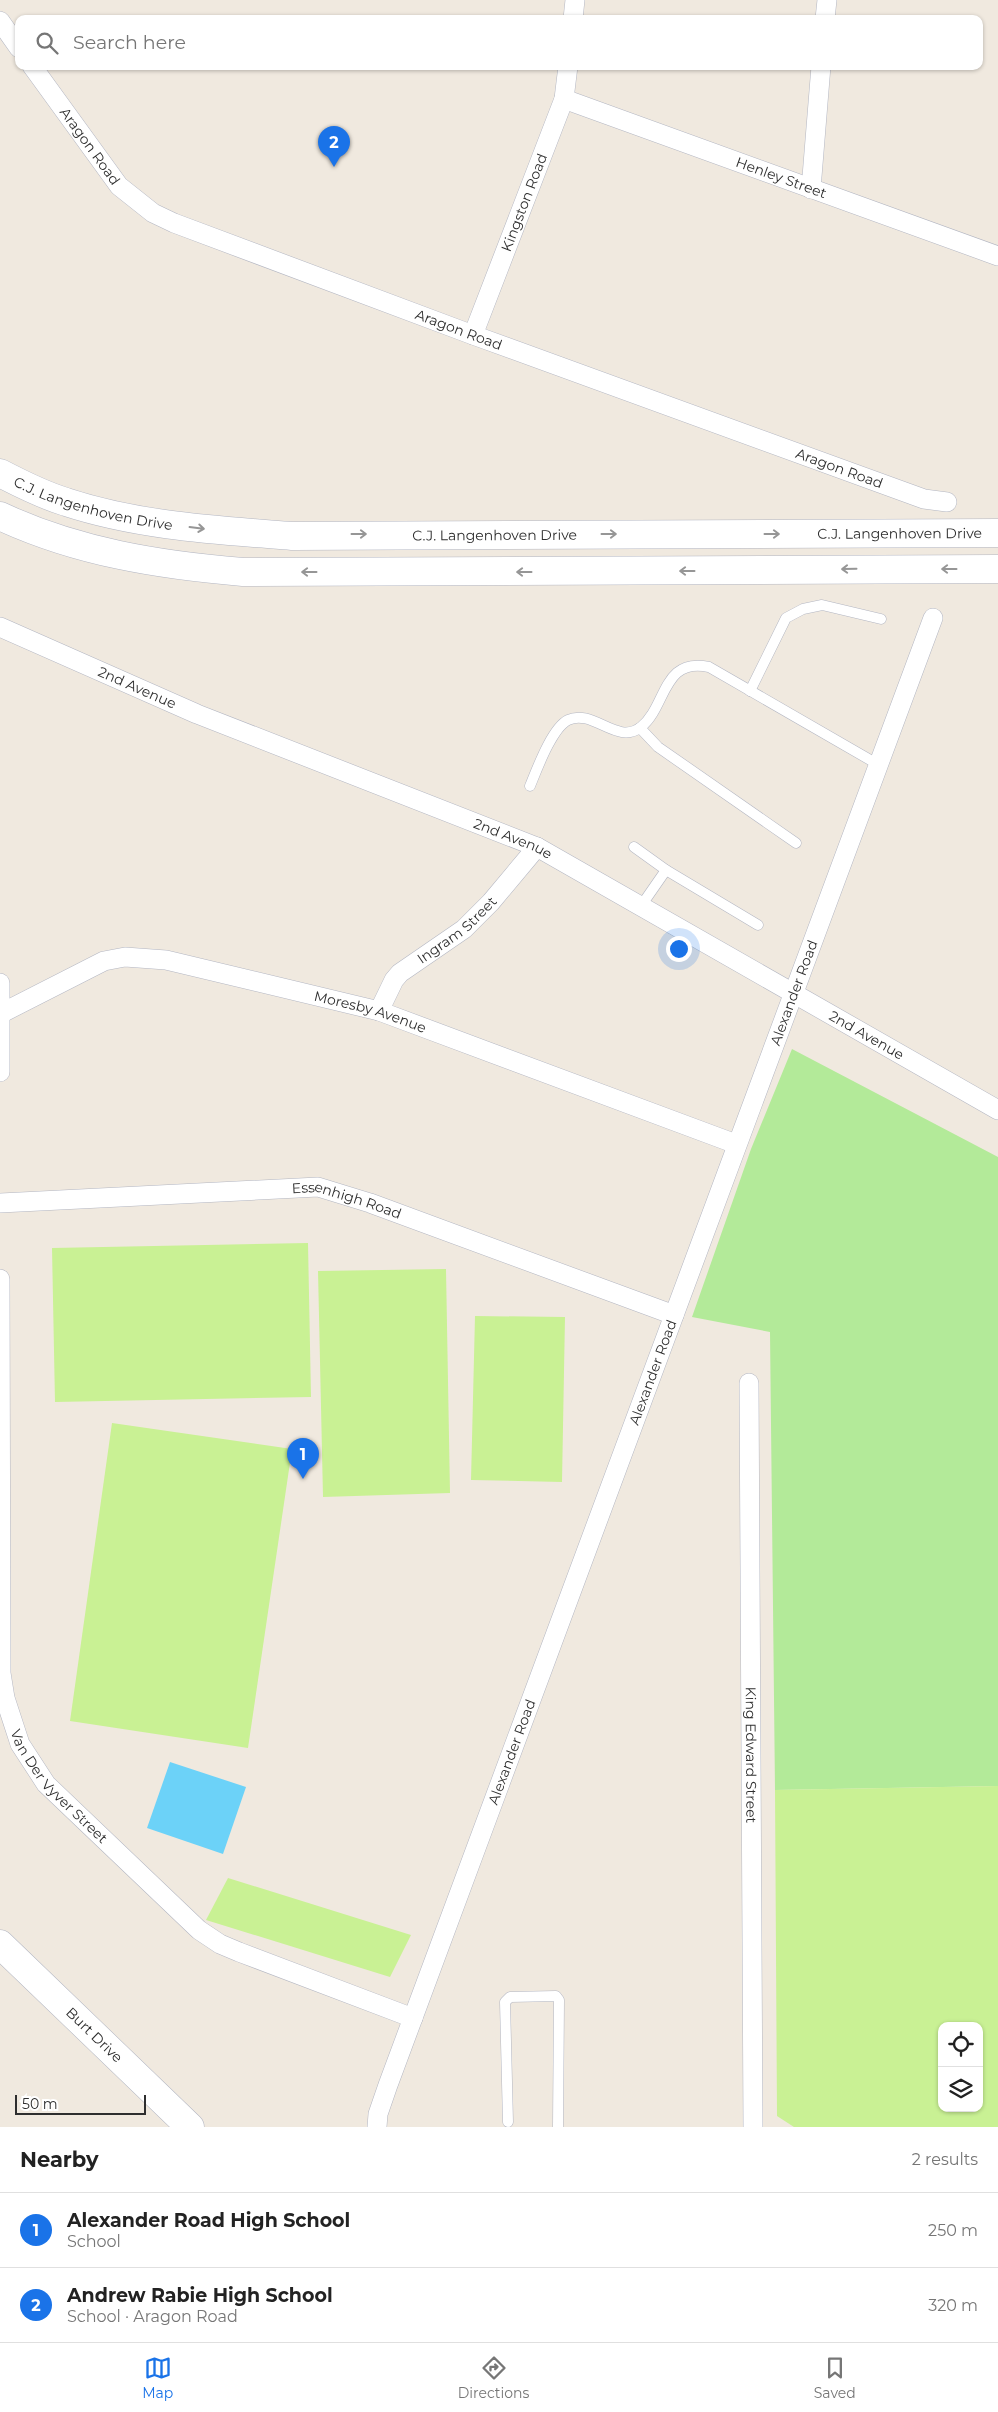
<!DOCTYPE html>
<meta charset="utf-8">
<style>
:root{--surface:#fff;--page:#f2f2f2;--text:#222;--muted:#767676;--line:#e0e0e0;--accent:#1a73e8}
body{margin:0;font-family:Montserrat,sans-serif;background:var(--page);color:var(--text)}
.controls{position:absolute;right:15px;bottom:15px;display:grid;overflow:hidden;border-radius:10px;box-shadow:0 1px 4px #0004}
.controls button{width:45px;height:45px;display:grid;place-items:center;padding:0;border:0;border-bottom:1px solid var(--line);background:var(--surface);color:var(--text);font:25px sans-serif}
.scale{position:absolute;left:15px;bottom:12px;width:131px;box-sizing:border-box;padding-left:5px;border:2px solid #2e2e2e;border-top:0;font-size:14px;line-height:18px;white-space:nowrap;color:#2e2e2e;-webkit-text-stroke:4px #fff;paint-order:stroke}
.you{position:absolute;left:678px;top:948px;width:18px;height:18px;margin:-12px;border:4px solid #fff;border-radius:50%;background:#1a73e8;box-shadow:0 0 0 8px #1a73e833}
.badge{display:grid;place-items:center;width:32px;height:32px;border-radius:50%;background:var(--accent);color:#fff;font-size:16px;font-weight:700}
.pin{position:absolute;translate:-50% -41px;filter:drop-shadow(0 1px 2px #0008)}
.pin::after{content:'';position:absolute;top:26px;width:18px;height:15px;background:inherit;clip-path:polygon(0 0,100% 0,50% 100%)}
.list{margin:0;padding:0;list-style:none}
h2{display:flex;justify-content:space-between;align-items:center;height:65px;margin:0;padding:0 20px;font-size:21px}
h2 small{font-size:16px;font-weight:400;color:var(--muted)}
.list li{display:grid;grid-template-columns:32px 1fr auto;gap:15px;align-items:center;box-sizing:border-box;height:75px;padding:0 20px;border-top:1px solid var(--line)}
.list b{display:block;font-size:19px;white-space:nowrap}
.list p{margin:0;font-size:16px;white-space:nowrap;color:var(--muted)}
.list em{font-size:16px;font-style:normal;color:var(--muted)}
.icon{flex:none;width:28px;height:28px;fill:none;stroke:currentColor;stroke-width:2;stroke-linecap:round;stroke-linejoin:round}
.map{position:relative;flex:none;width:998px;height:2127px;overflow:hidden}
.search{position:absolute;background:var(--surface);box-shadow:0 1px 4px #0004;left:15px;right:15px;top:15px;height:55px;display:flex;align-items:center;gap:12px;box-sizing:border-box;padding:0 18px;border-radius:10px;color:var(--muted);font-size:19px}
.sheet{height:215px;background:var(--surface)}
nav{display:flex;justify-content:space-around;align-items:center;box-sizing:border-box;height:70px;border-top:1px solid var(--line);background:var(--surface);font-size:14px;color:var(--muted)}
nav a{display:grid;justify-items:center;gap:2px}
nav .on{color:var(--accent)}
.map>svg:first-child{display:block}
.green{fill:#b3ea99}
.pitch{fill:#c9f194;fill-rule:evenodd}
.water{fill:#6cd2f8}
.lines{fill:none;stroke-linecap:round;stroke-linejoin:round}
.lane-casing{stroke:#b3b6c2;stroke-width:11}
.street-casing{stroke:#b3b6c2;stroke-width:20}
.secondary-casing{stroke:#b3b6c2;stroke-width:29}
.lane{stroke:#fff;stroke-width:10}
.street{stroke:#fff;stroke-width:19}
.secondary{stroke:#fff;stroke-width:28}
.oneway{stroke:#969696}
.labels{text-anchor:middle;dominant-baseline:central;stroke-width:4.5;stroke-linejoin:round;paint-order:stroke}
.street-label{font-size:14px;fill:#2e2e2e;stroke:#fff}
</style>
<div class="map">
<svg width="998" height="2127" viewBox="0 0 998 2127">
<rect width="100%" height="100%" fill="#f0e9df"/>
<path class="green" d="M792,1049l206,108v629l-223,4 -5,-458 -78,-15 59,-168z"/>
<g class="pitch">
<path d="M308,1243l3,154 -256,5 -3,-154z"/>
<path d="M446,1269l4,224 -127,4 -5,-226z"/>
<path d="M475,1316l90,1 -3,165 -91,-2z"/>
<path d="M112,1423l180,26 -44,299 -178,-27z"/>
<path d="M998,1786v341h-204l-17,-11 -2,-326zM942,2026h37v82h-37z"/>
<path d="M228,1878l183,57 -21,42 -184,-57z"/>
</g>
<path class="water" d="M170,1762l76,25 -23,67 -76,-26z"/>
<g class="lines">
<defs>
<g id="lane">
<path d="M750,691l36,-73 17,-9 19,-4 59,14"/>
<path d="M640,728l18,19 138,96"/>
<path d="M530,786c7,-17 22,-58 38,-66 25,-12 49,26 73,7 26,-21 21,-70 68,-60l170,98"/>
<path d="M634,847l32,23 92,55"/>
<path d="M641,906l25,-36"/>
<path d="M508,2122l-3,-120 5,-5 46,-1 3,4 -1,127"/>
</g>
<g id="street">
<path d="M573,19l2,-19"/>
<path d="M825,19l2,-19"/>
<path d="M0,21l19,27"/>
<path id="s1" d="M32,66l87,120 34,27 21,10 299,112 451,164 23,3"/>
<path id="s2" d="M564,99l434,157"/>
<path d="M811,189l10,-123"/>
<path id="s3" d="M473,335l91,-236 4,-33"/>
<path id="s4" d="M0,627l197,87 340,133 461,263"/>
<path d="M0,983v89"/>
<path id="s5" d="M379,1011l15,-31 6,-7 64,-44 27,-27 46,-55"/>
<path id="s6" d="M0,1014l104,-53 21,-4 41,3 213,51 357,133"/>
<path id="s7" d="M0,1203l318,-16 52,16 304,112"/>
<path id="s8" d="M0,1279l1,394 4,25 15,46 26,40 153,146 21,14 19,8 174,66"/>
<path id="s9" d="M749,1383l4,744"/>
<path id="s10" d="M377,2127l1,-13 10,-29 545,-1467"/>
</g>
<g id="secondary">
<path id="s11" d="M0,473c21,11 43,22 66,29 73,24 150,28 226,34l706,-3"/>
<path d="M0,516c77,36 159,49 243,56l755,-3"/>
<path id="s12" d="M0,1944l190,183"/>
</g>
</defs>
<use href="#lane" class="lane-casing"/>
<use href="#street" class="street-casing"/>
<use href="#secondary" class="secondary-casing"/>
<use href="#lane" class="lane"/>
<use href="#street" class="street"/>
<use href="#secondary" class="secondary"/>
</g>
<defs><path id="oneway-shaft" d="M-6 0H5M1.5-3L5.5 0L1.5 3" fill="none" stroke-width="1.6" stroke-linecap="round" stroke-linejoin="round" transform="scale(1.25)"/></defs>
<g class="oneway">
<use href="#oneway-shaft" transform="translate(197 528) rotate(7)"/>
<use href="#oneway-shaft" transform="translate(359 534)"/>
<use href="#oneway-shaft" transform="translate(609 534)"/>
<use href="#oneway-shaft" transform="translate(772 534)"/>
<use href="#oneway-shaft" transform="translate(849 569) rotate(179)"/>
<use href="#oneway-shaft" transform="translate(949 569) rotate(-180)"/>
<use href="#oneway-shaft" transform="translate(687 571) rotate(180)"/>
<use href="#oneway-shaft" transform="translate(309 572) rotate(-180)"/>
<use href="#oneway-shaft" transform="translate(524 572) rotate(180)"/>
</g>
<g class="labels">
<g class="street-label">
<text stroke="none"><textPath href="#s1" startOffset="99">Aragon Road</textPath></text>
<text stroke="none"><textPath href="#s2" startOffset="231">Henley Street</textPath></text>
<text stroke="none"><textPath href="#s3" startOffset="142">Kingston Road</textPath></text>
<text stroke="none"><textPath href="#s1" startOffset="519">Aragon Road</textPath></text>
<text stroke="none"><textPath href="#s1" startOffset="924">Aragon Road</textPath></text>
<text stroke="none"><textPath href="#s11" startOffset="99">C.J. Langenhoven Drive</textPath></text>
<text stroke="none"><textPath href="#s11" startOffset="909">C.J. Langenhoven Drive</textPath></text>
<text stroke="none"><textPath href="#s11" startOffset="504">C.J. Langenhoven Drive</textPath></text>
<text stroke="none"><textPath href="#s4" startOffset="150">2nd Avenue</textPath></text>
<text stroke="none"><textPath href="#s4" startOffset="555">2nd Avenue</textPath></text>
<text stroke="none"><textPath href="#s5" startOffset="115">Ingram Street</textPath></text>
<text stroke="none"><textPath href="#s10" startOffset="1209">Alexander Road</textPath></text>
<text stroke="none"><textPath href="#s6" startOffset="390">Moresby Avenue</textPath></text>
<text stroke="none"><textPath href="#s4" startOffset="960">2nd Avenue</textPath></text>
<text stroke="none"><textPath href="#s7" startOffset="349">Essenhigh Road</textPath></text>
<text stroke="none"><textPath href="#s10" startOffset="804">Alexander Road</textPath></text>
<text stroke="none"><textPath href="#s10" startOffset="399">Alexander Road</textPath></text>
<text stroke="none"><textPath href="#s9" startOffset="372">King Edward Street</textPath></text>
<text stroke="none"><textPath href="#s8" startOffset="525">Van Der Vyver Street</textPath></text>
<text stroke="none"><textPath href="#s12" startOffset="131">Burt Drive</textPath></text>
</g>
</g>
</svg>
<div class="controls">
<button><svg class="icon" aria-label="locate" viewBox="0 0 24 24"><circle cx="12" cy="12" r="6"/><path d="M12 2v4M12 18v4M2 12h4M18 12h4"/></svg></button>
<button><svg class="icon" aria-label="layers" viewBox="0 0 24 24"><path d="M12 4l9 5-9 5-9-5zM3 14l9 5 9-5"/></svg></button>
</div>
<div class="scale">50 m</div>
<div class="you"></div>
<div class="pin badge" style="left:303px;top:1479px">1</div>
<div class="pin badge" style="left:334px;top:167px">2</div>
<div class="search"><svg class="icon" aria-label="search" viewBox="0 0 24 24"><circle cx="10" cy="10" r="6"/><path d="M15 15l6 6"/></svg>Search here</div>
</div>
<section class="sheet">
<h2>Nearby<small>2 results</small></h2>
<ul class="list">
<li><span class="badge">1</span><div><b>Alexander Road High School</b><p>School</p></div><em>250 m</em></li>
<li><span class="badge">2</span><div><b>Andrew Rabie High School</b><p>School · Aragon Road</p></div><em>320 m</em></li>
</ul>
</section>
<nav>
<a class="on"><svg class="icon" aria-label="map" viewBox="0 0 24 24"><path d="M3 6l6-2 6 2 6-2v14l-6 2-6-2-6 2zM9 4v14M15 6v14"/></svg>Map</a>
<a><svg class="icon" aria-label="directions" viewBox="0 0 24 24"><path d="M12 3l9 9-9 9-9-9zM9 14v-3h6M13 9l2 2-2 2"/></svg>Directions</a>
<a><svg class="icon" aria-label="saved" viewBox="0 0 24 24"><path d="M7 4h10v16l-5-4-5 4z"/></svg>Saved</a>
</nav>
